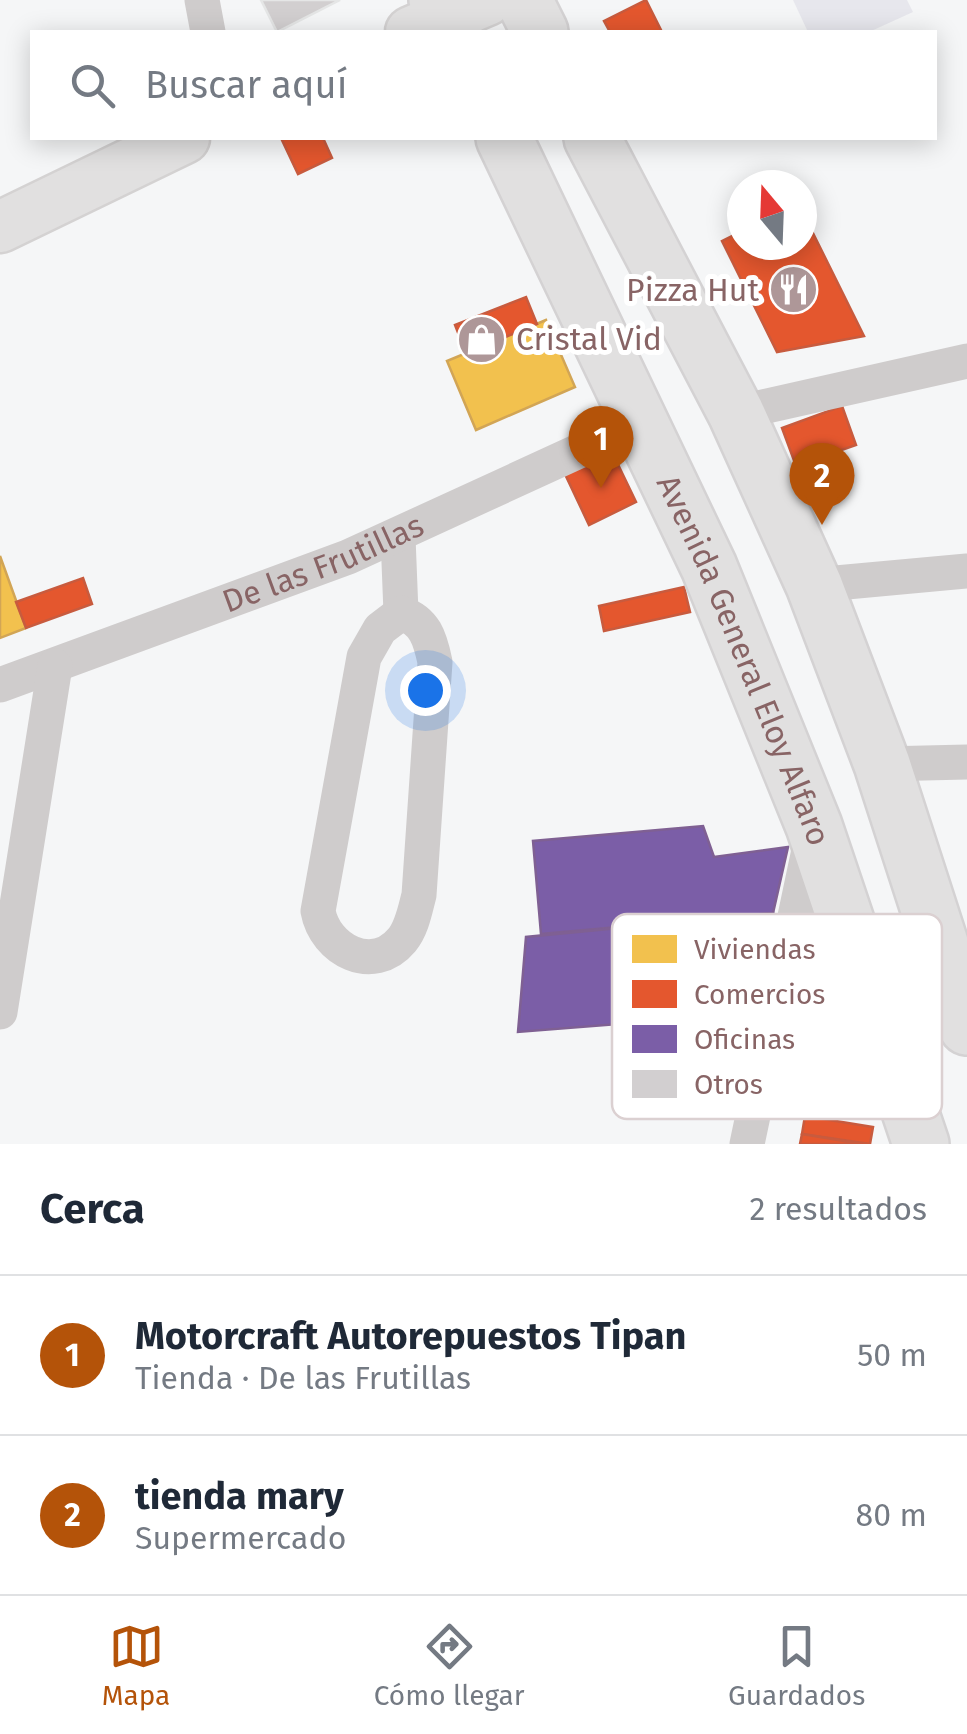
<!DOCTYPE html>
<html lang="es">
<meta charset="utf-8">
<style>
:root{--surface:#fff;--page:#f2f2f3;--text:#1f2937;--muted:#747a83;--line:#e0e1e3;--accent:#b45309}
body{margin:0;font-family:"Fira Sans",sans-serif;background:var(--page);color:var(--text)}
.compass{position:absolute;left:727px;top:170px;width:90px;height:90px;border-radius:50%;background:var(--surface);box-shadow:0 5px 25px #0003;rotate:341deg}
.you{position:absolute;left:425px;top:690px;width:35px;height:35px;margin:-25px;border:8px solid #fff;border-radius:50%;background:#1a73e8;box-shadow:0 0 0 15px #1a73e833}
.badge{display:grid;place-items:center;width:65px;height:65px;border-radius:50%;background:var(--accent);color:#fff;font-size:32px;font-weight:700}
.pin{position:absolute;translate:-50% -82px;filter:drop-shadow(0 2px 5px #0008)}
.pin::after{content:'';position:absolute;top:52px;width:35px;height:30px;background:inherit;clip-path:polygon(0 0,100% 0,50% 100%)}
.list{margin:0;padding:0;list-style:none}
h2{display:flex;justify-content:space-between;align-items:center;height:130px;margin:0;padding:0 40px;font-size:42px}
h2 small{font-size:32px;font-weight:400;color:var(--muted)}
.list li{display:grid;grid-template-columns:65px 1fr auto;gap:30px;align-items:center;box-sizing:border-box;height:160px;padding:0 40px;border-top:2px solid var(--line)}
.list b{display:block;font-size:38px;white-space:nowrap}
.list p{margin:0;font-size:32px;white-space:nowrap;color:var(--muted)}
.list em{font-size:32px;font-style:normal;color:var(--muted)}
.icon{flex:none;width:55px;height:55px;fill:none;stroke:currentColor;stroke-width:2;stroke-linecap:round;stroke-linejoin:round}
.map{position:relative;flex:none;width:967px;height:1144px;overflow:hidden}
.search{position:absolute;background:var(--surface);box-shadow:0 5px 25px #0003;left:30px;right:30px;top:30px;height:110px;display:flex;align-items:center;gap:25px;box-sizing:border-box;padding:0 35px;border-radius:0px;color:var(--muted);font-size:38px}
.sheet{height:450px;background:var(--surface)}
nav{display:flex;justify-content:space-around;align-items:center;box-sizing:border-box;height:140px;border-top:2px solid var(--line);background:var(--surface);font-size:28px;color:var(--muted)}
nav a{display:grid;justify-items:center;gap:5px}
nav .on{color:var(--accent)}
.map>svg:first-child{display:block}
.green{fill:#e7e7ed}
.homes{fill:#f2c14e;stroke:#d2a555;stroke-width:2.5}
.shops{fill:#e4572e;stroke:#c85b3e;stroke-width:2.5}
.offices{fill:#7b5ea7;stroke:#7f6093;stroke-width:2.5}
.building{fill:#d2cfd0;stroke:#e5e6e6;stroke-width:2.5}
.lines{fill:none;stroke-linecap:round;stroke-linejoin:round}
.secondary-casing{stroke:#d4d2d2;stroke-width:55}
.primary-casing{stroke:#d4d2d3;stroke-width:60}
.street{stroke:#cfcccc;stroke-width:35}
.secondary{stroke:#e1e0e0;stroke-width:50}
.primary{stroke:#e1e0e0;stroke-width:55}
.labels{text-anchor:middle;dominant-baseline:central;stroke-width:10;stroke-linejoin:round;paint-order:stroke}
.poi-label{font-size:32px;fill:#886465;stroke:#fff;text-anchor:end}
.street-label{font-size:32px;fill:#886465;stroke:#fff}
.key{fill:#fff;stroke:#dbd0d1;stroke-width:2.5}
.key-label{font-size:28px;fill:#886465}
</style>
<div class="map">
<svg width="967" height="1144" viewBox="0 0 967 1144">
<rect width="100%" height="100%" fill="#f5f6f7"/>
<path class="green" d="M793,0h114l6,12 -44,20h-61z"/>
<g class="homes">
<path d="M546,320l29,67 -99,43 -29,-69z"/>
<path d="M0,556l26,72 -26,10z"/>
</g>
<g class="shops">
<path d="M646,0l16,32h-52l-6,-11z"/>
<path d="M281,138h42l9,20 -34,16z"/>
<path d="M802,211l62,125 -87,16 -55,-111 20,-10v14h60z"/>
<path d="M526,297l11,27 -71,29 -11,-28z"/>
<path d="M842,406l14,39 -60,21 -14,-38z"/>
<path d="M612,452l24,50 -47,23 -24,-51z"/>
<path d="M83,578l9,26 -66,24 -10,-26z"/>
<path d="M684,587l6,25 -86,19 -5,-25z"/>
<path d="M805,1116l68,11 -3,17 -68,-10z"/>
<path d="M802,1134l60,10h-62z"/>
</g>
<g class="offices">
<path d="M703,826l11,31 74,-10 -15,66 -232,21 -8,-93z"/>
<path d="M773,913l-15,100 -240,19 8,-95z"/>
</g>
<path class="building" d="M261,0h79l-63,32z"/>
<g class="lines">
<defs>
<g id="secondary">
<path d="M411,32l76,-32"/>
<path d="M0,227l184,-89"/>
</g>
<g id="primary">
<path d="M437,0l17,32"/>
<path d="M524,0l16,32"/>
<path id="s2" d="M504,138l205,429 105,259 107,318"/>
<path d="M592,138l144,275 78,172 68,179 85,263"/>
</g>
</defs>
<use href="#secondary" class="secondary-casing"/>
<use href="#primary" class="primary-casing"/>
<g class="street">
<path d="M202,0l6,32"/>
<path d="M736,413l231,-52"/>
<path d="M398,537l3,76"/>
<path d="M814,585l153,-14"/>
<path d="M401,613c24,8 29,25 34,49l-16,233c-4,15 -7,33 -17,45 -29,35 -77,10 -84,-29l46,-254 16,-28z"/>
<path id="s1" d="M0,685l348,-128 292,-134"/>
<path d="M882,764l85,-2"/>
<path d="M0,1012l55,-346"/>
<path d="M747,1144l66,-313"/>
</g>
<use href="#secondary" class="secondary"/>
<use href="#primary" class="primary"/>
</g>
<defs>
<symbol id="restaurant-disc" viewBox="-11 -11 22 22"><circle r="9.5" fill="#ae9798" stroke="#fff"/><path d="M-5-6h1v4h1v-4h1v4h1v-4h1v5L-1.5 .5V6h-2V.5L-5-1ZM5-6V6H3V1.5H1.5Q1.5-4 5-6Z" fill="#fff"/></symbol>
<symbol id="shop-disc" viewBox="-11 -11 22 22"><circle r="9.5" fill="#ae9798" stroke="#fff"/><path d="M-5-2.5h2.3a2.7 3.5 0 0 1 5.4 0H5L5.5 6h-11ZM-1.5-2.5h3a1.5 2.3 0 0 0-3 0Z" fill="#fff"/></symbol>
</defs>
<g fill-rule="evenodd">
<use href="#restaurant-disc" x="766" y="262" width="55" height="55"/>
<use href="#shop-disc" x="454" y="312" width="55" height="55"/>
</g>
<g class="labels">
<g class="poi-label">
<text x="759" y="290">Pizza Hut</text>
<text x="516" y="339" text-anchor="start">Cristal Vid</text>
</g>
<g class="street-label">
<text stroke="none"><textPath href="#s1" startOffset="345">De las Frutillas</textPath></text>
<text stroke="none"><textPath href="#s2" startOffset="575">Avenida General Eloy Alfaro</textPath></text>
</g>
</g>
<rect x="612" y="914" width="330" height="205" rx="15" class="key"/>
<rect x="632" y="935" width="45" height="28" fill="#f2c14e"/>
<rect x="632" y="980" width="45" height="28" fill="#e4572e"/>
<rect x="632" y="1025" width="45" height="28" fill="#7b5ea7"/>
<rect x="632" y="1070" width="45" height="28" fill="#d2cfd0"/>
<g class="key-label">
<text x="694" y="959">Viviendas</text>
<text x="694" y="1004">Comercios</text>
<text x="694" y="1049">Oficinas</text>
<text x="694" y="1094">Otros</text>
</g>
</svg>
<svg class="compass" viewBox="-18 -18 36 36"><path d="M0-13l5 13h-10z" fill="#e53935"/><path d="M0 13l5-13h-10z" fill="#747a83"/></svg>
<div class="you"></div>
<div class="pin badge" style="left:601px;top:488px">1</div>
<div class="pin badge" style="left:822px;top:525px">2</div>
<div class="search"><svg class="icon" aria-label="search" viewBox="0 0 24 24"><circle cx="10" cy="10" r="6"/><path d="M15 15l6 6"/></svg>Buscar aquí</div>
</div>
<section class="sheet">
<h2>Cerca<small>2 resultados</small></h2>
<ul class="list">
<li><span class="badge">1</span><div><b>Motorcraft Autorepuestos Tipan</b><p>Tienda · De las Frutillas</p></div><em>50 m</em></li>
<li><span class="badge">2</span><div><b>tienda mary</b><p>Supermercado</p></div><em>80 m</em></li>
</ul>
</section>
<nav>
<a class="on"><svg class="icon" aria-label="map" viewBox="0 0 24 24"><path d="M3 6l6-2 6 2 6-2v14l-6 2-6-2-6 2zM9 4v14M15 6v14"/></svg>Mapa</a>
<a><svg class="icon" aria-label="directions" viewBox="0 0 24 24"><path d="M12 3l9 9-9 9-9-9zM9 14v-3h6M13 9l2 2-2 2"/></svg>Cómo llegar</a>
<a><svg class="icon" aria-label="saved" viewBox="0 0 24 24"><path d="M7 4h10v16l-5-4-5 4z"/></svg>Guardados</a>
</nav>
